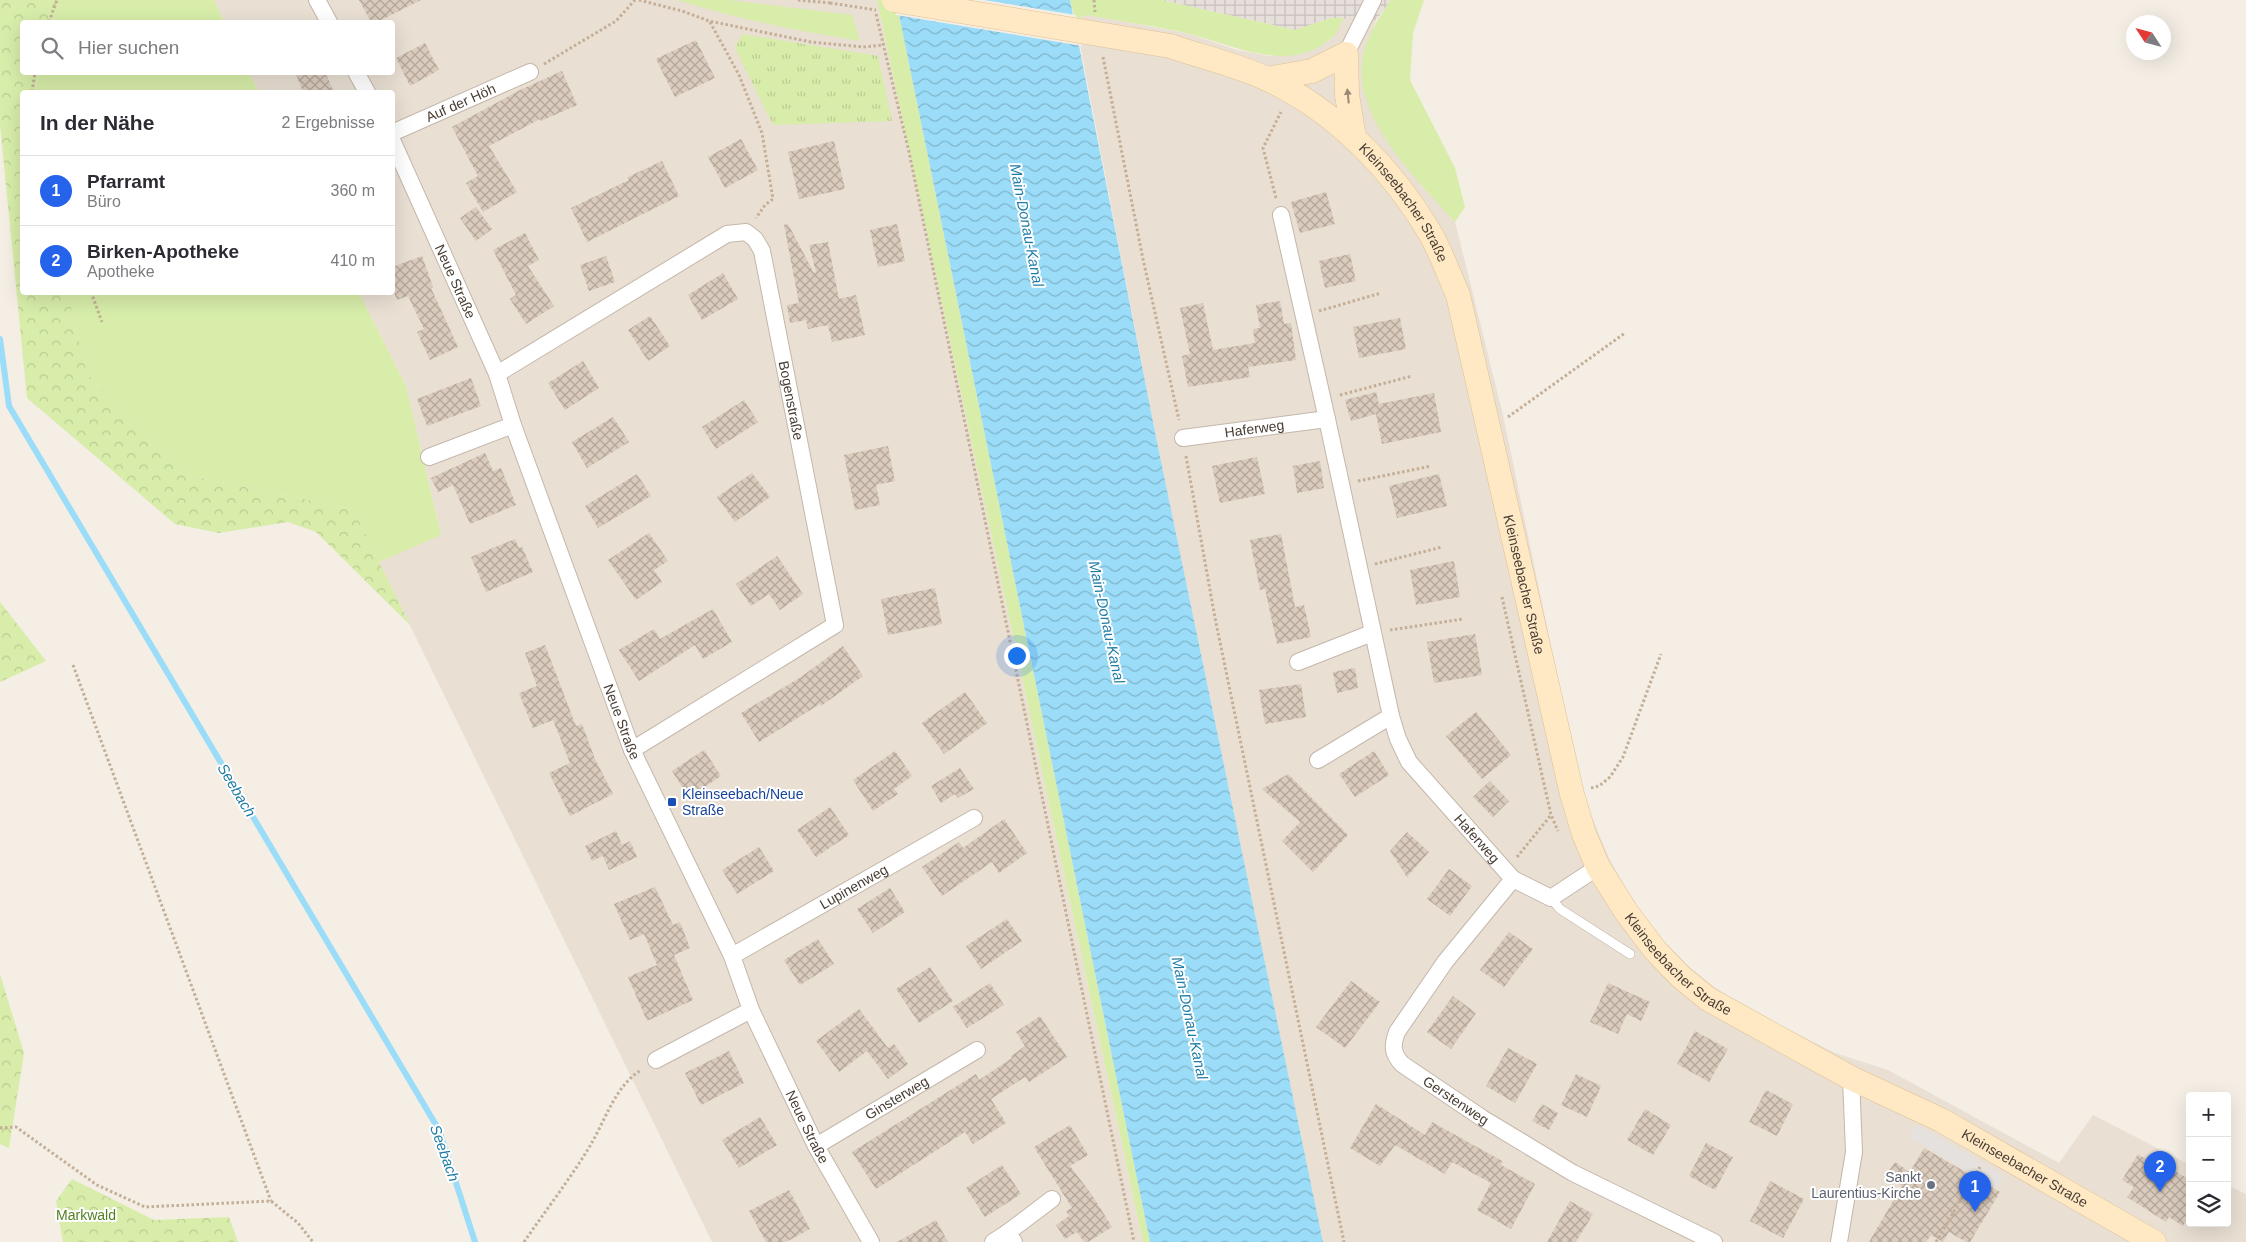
<!DOCTYPE html>
<html lang="de">
<meta charset="utf-8">
<style>
:root{--surface:#fff;--page:#f7f7f7;--text:#2b2b33;--muted:#7c7c81;--line:#e1e1e2;--accent:#2563eb}
body{margin:0;font-family:Helvetica,sans-serif;background:var(--page);color:var(--text)}
.controls{position:absolute;right:15px;bottom:15px;display:grid;overflow:hidden;border-radius:5px;box-shadow:0 5px 20px #0002}
.controls button{width:45px;height:45px;display:grid;place-items:center;padding:0;border:0;border-bottom:1px solid var(--line);background:var(--surface);color:var(--text);font:25px sans-serif}
.compass{position:absolute;left:2126px;top:15px;width:45px;height:45px;border-radius:50%;background:var(--surface);box-shadow:0 5px 20px #0002;rotate:306deg}
.you{position:absolute;left:1016px;top:655px;width:18px;height:18px;margin:-12px;border:4px solid #fff;border-radius:50%;background:#1a73e8;box-shadow:0 0 0 8px #1a73e833}
.badge{display:grid;place-items:center;width:32px;height:32px;border-radius:50%;background:var(--accent);color:#fff;font-size:16px;font-weight:700}
.pin{position:absolute;translate:-50% -41px;filter:drop-shadow(0 1px 2px #0008)}
.pin::after{content:'';position:absolute;top:26px;width:18px;height:15px;background:inherit;clip-path:polygon(0 0,100% 0,50% 100%)}
.list{margin:0;padding:0;list-style:none}
h2{display:flex;justify-content:space-between;align-items:center;height:65px;margin:0;padding:0 20px;font-size:21px}
h2 small{font-size:16px;font-weight:400;color:var(--muted)}
.list li{display:grid;grid-template-columns:32px 1fr auto;gap:15px;align-items:center;box-sizing:border-box;height:70px;padding:0 20px;border-top:1px solid var(--line)}
.list b{display:block;font-size:19px;white-space:nowrap}
.list p{margin:0;font-size:16px;white-space:nowrap;color:var(--muted)}
.list em{font-size:16px;font-style:normal;color:var(--muted)}
.icon{flex:none;width:28px;height:28px;fill:none;stroke:currentColor;stroke-width:2;stroke-linecap:round;stroke-linejoin:round}
.map{position:relative;flex:none;width:2246px;height:1242px;overflow:hidden}
.search{position:absolute;background:var(--surface);box-shadow:0 5px 20px #0002;left:20px;top:20px;width:375px;height:55px;display:flex;align-items:center;gap:12px;box-sizing:border-box;padding:0 18px;border-radius:5px;color:var(--muted);font-size:19px}
.panel{position:absolute;background:var(--surface);box-shadow:0 5px 20px #0002;left:20px;top:90px;width:375px;height:205px;border-radius:5px}
.map>svg:first-child{display:block}
.residential{fill:#e9dfd3}
.industrial{fill:url(#industrial-grid)}
.green{fill:#d7eda9}
.forest{fill:url(#forest-crowns)}
.park{fill:url(#park-tufts)}
.parking{fill:#e5e1de}
.water{fill:url(#water-waves)}
.pier{fill:#f4eee5}
.lines{fill:none;stroke-linecap:round;stroke-linejoin:round}
.stream{stroke:#9bddf8;stroke-width:6}
.building{fill:url(#building-cross-hatch)}
.lane-casing{stroke:#c4b7aa;stroke-width:10}
.street-casing{stroke:#c4b7aa;stroke-width:18}
.secondary-casing{stroke:#ddc092;stroke-width:25}
.path{stroke:#c4ae96;stroke-width:3;stroke-dasharray:2.5 2.5;stroke-linecap:butt}
.lane{stroke:#fff;stroke-width:9}
.street{stroke:#fff;stroke-width:16}
.secondary{stroke:#ffe9c5;stroke-width:24}
.secondary-bridge-casing{stroke:#ddc092;stroke-width:25;stroke-linecap:butt}
.path-bridge{stroke:#c4ae96;stroke-width:3;stroke-dasharray:2.5 2.5;stroke-linecap:butt}
.secondary-bridge{stroke:#ffe9c5;stroke-width:24}
.oneway{fill:#9a8a75}
.transit-dot{fill:#1a4fb4;stroke:#fff;stroke-width:2}
.worship-dot{fill:#6b7280;stroke:#fff;stroke-width:2}
.labels{text-anchor:middle;dominant-baseline:central;stroke-width:4;stroke-linejoin:round;paint-order:stroke}
.street-label{font-size:14px;fill:#483d34;stroke:#fff}
.transit-label{font-size:14px;fill:#164399;stroke:#fff;text-anchor:start}
.worship-label{font-size:14px;fill:#5b616d;stroke:#fff;text-anchor:end}
.park-label{font-size:14px;fill:#518021;stroke:#fff}
.water-label{font-size:15px;font-style:italic;fill:#1f7da5;stroke:#fff}
</style>
<div class="map">
<svg width="2246" height="1242" viewBox="0 0 2246 1242">
<defs>
<pattern id="industrial-grid" width="8" height="8" patternUnits="userSpaceOnUse" patternTransform="scale(1.25)"><rect width="8" height="8" fill="#e6dfda"/><path d="M0 4h8M4 0v8" fill="none" stroke="#c7c0bc"/></pattern>
<pattern id="forest-crowns" width="20" height="18" patternUnits="userSpaceOnUse" patternTransform="scale(1.25)"><rect width="20" height="18" fill="#d7eda9"/><path d="M2 6a3 3 0 1 1 6 0M12 15a3 3 0 1 1 6 0" fill="none" stroke="#bacc92"/></pattern>
<pattern id="park-tufts" width="24" height="20" patternUnits="userSpaceOnUse" patternTransform="scale(1.25)"><rect width="24" height="20" fill="#d7eda9"/><path d="M3 7l-1-3M5 7V3M7 7l1-3M15 17l-1-3M17 17v-4M19 17l1-3" fill="none" stroke="#bacc92"/></pattern>
<pattern id="water-waves" width="16" height="10" patternUnits="userSpaceOnUse" patternTransform="scale(1.25)"><rect width="16" height="10" fill="#9bddf8"/><path d="M0 5q4-4 8 0t8 0" fill="none" stroke="#80b4ca"/></pattern>
<pattern id="building-cross-hatch" width="8" height="8" patternUnits="userSpaceOnUse" patternTransform="scale(1.25)"><rect width="8" height="8" fill="#dacbbc"/><path d="M0 0l8 8M0 8l8-8" fill="none" stroke="#b3a69a"/></pattern>
</defs>
<rect width="100%" height="100%" fill="#f4eee5"/>
<g class="residential">
<path d="M214,0h663l266,1242h-431l-333,-680 62,-28 -35,-148 -47,-93 33,-1v-200h-133l-10,-19 143,-1v-50h-168z"/>
<path d="M1088,15l102,19 47,16 32,6 36,-3 25,-13 14,-22 32,2 -14,42 59,123 34,37 48,193 78,376 28,67 26,48 28,35 25,25 26,21 36,23 85,43 53,17 171,93 34,-48 97,50v58h37v-38l19,9v48h-923l-166,-800 -82,-423z"/>
</g>
<path class="industrial" d="M1161,0h230l-15,20 -45,-2 -36,12z"/>
<g class="green">
<path d="M57,0h157l10,22h-172z"/>
<path d="M678,0h51l123,15 8,26c-61,-10 -123,-22 -182,-41z"/>
<path d="M877,0h19l254,1242h-7z"/>
<path d="M1070,0h91l134,30 36,-12h13c-4,7 -8,18 -15,22 -42,34 -95,5 -139,-6 -33,-8 -68,-12 -102,-19l-13,4z"/>
<path d="M1391,0h33l-11,33 -3,47 45,88 10,39 -10,15c-36,-40 -100,-102 -93,-160 2,-20 17,-46 29,-62z"/>
<path d="M39,73h210l10,19h-224z"/>
<path d="M68,293h291l47,93 35,149 -62,27 -26,-53 -163,-33 -103,-102z"/>
</g>
<g class="forest">
<path d="M0,0h57l-5,22h-30v50l17,1 -4,19h-13v200l46,1 19,81 103,102 163,33 57,116 -94,-93 -28,-10 -69,11 -44,-9 -148,-126 -27,-273z"/>
<path d="M0,602l46,59 -46,21z"/>
<path d="M0,974l24,79 -15,95 -9,-4z"/>
<path d="M72,1179l82,41 75,-3 9,25h-175l-7,-41z"/>
</g>
<path class="park" d="M742,34l136,22 14,65 -119,4 -38,-77z"/>
<path class="parking" d="M1916,1125l88,51 -7,12 -88,-51z"/>
<path class="water" d="M896,0h174l87,442 166,800h-173z"/>
<path class="pier" d="M893,0h91l92,15 6,31 -186,-31z"/>
<g class="lines">
<path class="stream" d="M0,339l9,67 430,724 36,112"/>
</g>
<g class="building">
<path d="M359,0h62l-44,22h-6z"/>
<path d="M696,40l19,38 -40,19 -19,-38z"/>
<path d="M425,43l14,27 -29,16 -14,-28z"/>
<path d="M562,71l15,34 -36,16 -1,-2 -51,27 28,46 -34,20 -17,-29 12,-7 -26,-49 68,-37z"/>
<path d="M295,72h30l9,20h-31z"/>
<path d="M741,139l17,31 -33,18 -17,-31z"/>
<path d="M834,141l11,48 -46,10 -11,-47z"/>
<path d="M662,161l17,35 -92,46 -16,-34 58,-28 -1,-3z"/>
<path d="M1326,192l9,32 -35,9 -9,-31z"/>
<path d="M476,207l16,22 -16,12 -16,-23z"/>
<path d="M788,224l26,49 2,-1 -7,-27 19,-3 11,57 17,-4 9,40 -33,7 -4,-17 -20,4 -2,-9 -16,3 -3,-18 12,-2 -15,-78z"/>
<path d="M897,224l8,37 -27,6 -8,-37z"/>
<path d="M525,233l14,27 -11,6 26,40 -28,18 -16,-25 6,-4 -23,-45z"/>
<path d="M1350,254l6,27 -31,7 -6,-27z"/>
<path d="M422,256l11,31 -2,1 27,59 -28,13 -13,-28 7,-3 -16,-33 -11,4 -5,-13v-20z"/>
<path d="M606,256l9,26 -26,9 -9,-26z"/>
<path d="M723,273l15,26 -36,21 -14,-25z"/>
<path d="M1280,301l4,23 7,-1 5,37 -48,7 2,10 -62,10 -6,-31 8,-2 -10,-46 23,-5 10,47 42,-7 -2,-14 7,-1 -4,-23z"/>
<path d="M650,316l20,30 -22,15 -20,-31z"/>
<path d="M1400,318l6,31 -47,9 -6,-31z"/>
<path d="M583,361l16,27 -34,22 -17,-27z"/>
<path d="M471,378l10,28 -54,20 -10,-27z"/>
<path d="M1376,392l3,12 55,-11 7,39 -59,12 -6,-30 -25,7 -6,-21z"/>
<path d="M744,400l14,22 -42,27 -14,-22z"/>
<path d="M613,417l16,25 -42,26 -15,-26z"/>
<path d="M888,446l7,35 -19,4 4,20 -25,5 -11,-55z"/>
<path d="M485,453l8,18 8,-3 15,37 -46,19 -17,-39 -15,7 -7,-14z"/>
<path d="M1257,457l8,37 -45,9 -8,-37z"/>
<path d="M1320,461l4,27 -27,5 -4,-27z"/>
<path d="M752,473l18,24 -35,25 -18,-25z"/>
<path d="M637,474l14,22 -53,32 -13,-22z"/>
<path d="M1439,474l8,32 -50,12 -8,-32z"/>
<path d="M649,533l19,28 -14,9 8,12 -26,18 -28,-40z"/>
<path d="M1281,534l14,73 9,-2 7,32 -34,7 -12,-55 -5,1 -10,-50z"/>
<path d="M515,539l4,9 3,-1 11,25 -47,20 -15,-35z"/>
<path d="M777,556l26,38 -23,16 -11,-16 -18,12 -15,-22z"/>
<path d="M1454,561l6,36 -44,8 -6,-35z"/>
<path d="M935,588l7,36 -54,11 -7,-36z"/>
<path d="M713,609l19,33 -29,17 -8,-14 -56,36 -20,-31 35,-21 6,10z"/>
<path d="M1475,634l7,41 -48,8 -7,-41z"/>
<path d="M545,645l31,81 6,-2 13,35 18,35 -43,22 -21,-43 21,-10 -17,-43 -20,8 -14,-35 18,-7 -12,-33z"/>
<path d="M843,646l20,30 -42,30 -1,-2 -61,38 -18,-29 60,-36z"/>
<path d="M1355,668l3,20 -21,5 -4,-21z"/>
<path d="M1301,684l5,33 -41,7 -6,-34z"/>
<path d="M965,692l22,31 -43,31 -22,-31z"/>
<path d="M1476,712l35,43 -29,24 -36,-43z"/>
<path d="M704,750l17,26 -32,22 -17,-27z"/>
<path d="M895,751l17,25 -18,13 4,5 -25,17 -20,-31z"/>
<path d="M1374,751l15,24 -34,22 -16,-23z"/>
<path d="M960,768l14,21 -16,9 -3,-4 -14,9 -10,-17z"/>
<path d="M1288,774l60,61 -35,37 -31,-31 18,-19 -38,-33z"/>
<path d="M1490,781l19,20 -16,16 -20,-20z"/>
<path d="M830,807l19,28 -33,22 -19,-27z"/>
<path d="M1004,819l23,34 -28,20 -7,-11 -50,34 -20,-29 37,-25 4,6z"/>
<path d="M616,831l6,14 8,-4 7,16 -28,13 -6,-14 -11,5 -7,-15z"/>
<path d="M1407,832l22,20 -22,25 -17,-26z"/>
<path d="M759,847l15,24 -37,23 -15,-24z"/>
<path d="M1449,869l23,17 -22,30 -23,-17z"/>
<path d="M655,887l18,38 7,-3 10,26 -16,7 19,45 -46,21 -19,-44 29,-12 -13,-31 -14,6 -16,-36z"/>
<path d="M890,888l15,24 -32,21 -16,-24z"/>
<path d="M1007,919l15,22 -41,28 -15,-23z"/>
<path d="M1509,932l24,17 -29,38 -24,-17z"/>
<path d="M818,939l16,25 -34,21 -16,-25z"/>
<path d="M930,967l23,34 -34,22 -23,-34z"/>
<path d="M1351,981l29,21 -35,46 -29,-21z"/>
<path d="M990,983l14,22 -37,23 -14,-21z"/>
<path d="M1608,983l42,19 -9,19 -14,-7 -9,20 -28,-12z"/>
<path d="M1453,996l23,17 -25,36 -24,-17z"/>
<path d="M859,1009l29,39 6,-4 14,20 -20,15 -21,-28 -28,21 -23,-31z"/>
<path d="M1040,1016l27,41 -38,25 -4,-5 -34,22 15,24 -33,21 -8,-12 -89,57 -24,-37 124,-78 3,6 33,-22 -1,-2 14,-10 -9,-14z"/>
<path d="M1695,1031l33,18 -19,33 -32,-18z"/>
<path d="M1508,1048l29,16 -22,39 -29,-17z"/>
<path d="M729,1051l15,32 -43,22 -16,-32z"/>
<path d="M1576,1074l25,12 -14,31 -26,-12z"/>
<path d="M1766,1090l27,14 -16,32 -28,-14z"/>
<path d="M1376,1104l49,31 7,-13 70,39 -1,4 34,19 -24,45 -34,-19 14,-27 -39,-21 -7,12 -50,-29 -15,21 -30,-18z"/>
<path d="M1542,1104l16,9 -9,17 -17,-9z"/>
<path d="M1645,1109l26,16 -18,30 -26,-15z"/>
<path d="M760,1117l17,28 -38,23 -17,-28z"/>
<path d="M1070,1125l18,30 -18,11 22,29 20,32 -24,15h-4l-7,-10 -12,7 -9,-14 13,-9 -3,-5 6,-3 -38,-61z"/>
<path d="M1706,1143l27,14 -18,33 -26,-14z"/>
<path d="M1924,1148l76,44 -30,50h-4l-17,-10 -6,10 -12,-7 -5,7h-57l33,-56 -16,-11 9,-13 15,10z"/>
<path d="M2138,1154l11,7 3,-4 38,23v35l-7,11 -14,-9 -3,5 -39,-25 7,-10 -12,-7z"/>
<path d="M1002,1165l19,29 -36,23 -19,-29z"/>
<path d="M1770,1181l34,18 -21,39 -33,-17z"/>
<path d="M789,1190l21,39 -24,13h-20l-17,-31z"/>
<path d="M1570,1201l23,13 -17,28h-29z"/>
<path d="M936,1220l12,22h-51z"/>
</g>
<g class="lines">
<defs>
<path id="lane" d="M1551,898l9,11 70,45"/>
<g id="street">
<path d="M317,0l12,22"/>
<path d="M1346,54l27,-54"/>
<path d="M356,72l11,20"/>
<path id="s1" d="M392,133l138,-61"/>
<path id="s2" d="M392,140l105,234 16,51 119,325 100,206 19,54 65,136 55,96"/>
<path d="M1281,215l46,204"/>
<path id="s3" d="M497,374l230,-140 19,-2 9,7 7,12 73,374 -203,125"/>
<path id="s4" d="M1183,438l144,-19 64,297 7,23 11,23 104,117 38,19 47,-31"/>
<path d="M429,457l84,-32"/>
<path d="M1298,662l74,-29"/>
<path d="M1318,760l73,-44"/>
<path id="s5" d="M1513,879l-68,83 -48,70c-5,14 -5,21 5,32l80,54 91,55 141,69"/>
<path id="s6" d="M732,956l242,-138"/>
<path d="M656,1060l95,-50"/>
<path id="s7" d="M816,1146l161,-96"/>
<path d="M1007,1233l45,-34"/>
<path d="M993,1242l14,-9 7,9"/>
<path d="M1839,1242l15,-90 -3,-74"/>
</g>
<g id="secondary">
<path id="s8" d="M1170,46c32,11 67,19 97,33 68,31 125,90 163,154 11,19 19,42 28,62l114,499 12,40 14,33 29,46 28,37 26,27 27,22 143,79 90,42 213,122"/>
<path d="M1267,79l45,-8 34,-17 1,41 7,43"/>
</g>
</defs>
<use href="#lane" class="lane-casing"/>
<use href="#street" class="street-casing"/>
<use href="#secondary" class="secondary-casing"/>
<g class="path">
<path d="M639,0l43,11 27,10 102,21 52,5 19,-2"/>
<path d="M798,0l32,3"/>
<path d="M1094,0l1,12"/>
<path d="M876,14l33,138 225,1090"/>
<path d="M49,22l8,-22"/>
<path d="M710,22l29,53 23,58 11,66 -8,6 -9,13"/>
<path d="M1103,57l40,202 36,161"/>
<path d="M544,64l72,-43 19,-21"/>
<path d="M32,92l3,-20"/>
<path d="M1276,198l-13,-50 18,-36"/>
<path d="M91,292l11,30"/>
<path d="M1319,311l62,-18"/>
<path d="M1340,395l72,-19"/>
<path d="M1508,417l117,-84"/>
<path d="M1186,456l29,162 129,624"/>
<path d="M1358,481l73,-15"/>
<path d="M1375,564l67,-17"/>
<path d="M1502,597l49,218 7,16"/>
<path d="M1390,630l73,-11"/>
<path d="M73,665l198,536"/>
<path d="M1591,788l8,-2 11,-9 13,-20 38,-103"/>
<path d="M1517,857l34,-42"/>
<path d="M0,1128l16,-1 81,58 48,22 126,-6 27,22 15,19"/>
<path d="M524,1242c22,-32 46,-63 66,-96 15,-25 25,-60 51,-76"/>
<path d="M1936,1242l44,-75"/>
</g>
<use href="#lane" class="lane"/>
<use href="#street" class="street"/>
<use href="#secondary" class="secondary"/>
<defs>
<path id="secondary-bridge" d="M894,0l276,46"/>
</defs>
<use href="#secondary-bridge" class="secondary-bridge-casing"/>
<path class="path-bridge" d="M830,3l46,7"/>
<use href="#secondary-bridge" class="secondary-bridge"/>
</g>
<defs><path id="oneway-solid" d="M-6-.8H1V-3.2L6.5 0L1 3.2V.8H-6Z" transform="scale(1.25)"/></defs>
<use class="oneway" href="#oneway-solid" transform="translate(1348 96) rotate(-96)"/>
<rect class="transit-dot" x="667" y="797" width="10" height="10" rx="2.5"/>
<circle class="worship-dot" cx="1931" cy="1185" r="5"/>
<g class="labels">
<g class="street-label">
<text stroke="none"><textPath href="#s1" startOffset="75">Auf der Höh</textPath></text>
<text stroke="none"><textPath href="#s8" startOffset="290">Kleinseebacher Straße</textPath></text>
<text stroke="none"><textPath href="#s2" startOffset="155">Neue Straße</textPath></text>
<text stroke="none"><textPath href="#s3" startOffset="466">Bogenstraße</textPath></text>
<text stroke="none"><textPath href="#s4" startOffset="72">Haferweg</textPath></text>
<text stroke="none"><textPath href="#s8" startOffset="695">Kleinseebacher Straße</textPath></text>
<text stroke="none"><textPath href="#s2" startOffset="626">Neue Straße</textPath></text>
<text stroke="none"><textPath href="#s4" startOffset="601">Haferweg</textPath></text>
<text stroke="none"><textPath href="#s6" startOffset="140">Lupinenweg</textPath></text>
<text stroke="none"><textPath href="#s8" startOffset="1115">Kleinseebacher Straße</textPath></text>
<text stroke="none"><textPath href="#s7" startOffset="94">Ginsterweg</textPath></text>
<text stroke="none"><textPath href="#s5" startOffset="292">Gerstenweg</textPath></text>
<text stroke="none"><textPath href="#s2" startOffset="1072">Neue Straße</textPath></text>
<text stroke="none"><textPath href="#s8" startOffset="1520">Kleinseebacher Straße</textPath></text>
</g>
<g class="transit-label">
<text x="682" y="794">Kleinseebach/Neue<tspan x="682" dy="16">Straße</tspan></text>
</g>
<g class="worship-label">
<text x="1921" y="1177">Sankt<tspan x="1921" dy="16">Laurentius-Kirche</tspan></text>
</g>
<g class="park-label">
<text x="86" y="1215">Markwald</text>
</g>
<g class="water-label">
<text transform="translate(1027 225) rotate(79)">Main-Donau-Kanal</text>
<text transform="translate(1107 622) rotate(78)">Main-Donau-Kanal</text>
<text transform="translate(237 790) rotate(59)">Seebach</text>
<text transform="translate(1190 1018) rotate(78)">Main-Donau-Kanal</text>
<text transform="translate(445 1153) rotate(70)">Seebach</text>
</g>
</g>
</svg>
<div class="controls">
<button>+</button>
<button>−</button>
<button><svg class="icon" aria-label="layers" viewBox="0 0 24 24"><path d="M12 4l9 5-9 5-9-5zM3 14l9 5 9-5"/></svg></button>
</div>
<svg class="compass" viewBox="-18 -18 36 36"><path d="M0-13l5 13h-10z" fill="#e53935"/><path d="M0 13l5-13h-10z" fill="#7c7c81"/></svg>
<div class="you"></div>
<div class="pin badge" style="left:1975px;top:1212px">1</div>
<div class="pin badge" style="left:2160px;top:1192px">2</div>
<div class="search"><svg class="icon" aria-label="search" viewBox="0 0 24 24"><circle cx="10" cy="10" r="6"/><path d="M15 15l6 6"/></svg>Hier suchen</div>
<section class="panel">
<h2>In der Nähe<small>2 Ergebnisse</small></h2>
<ul class="list">
<li><span class="badge">1</span><div><b>Pfarramt</b><p>Büro</p></div><em>360 m</em></li>
<li><span class="badge">2</span><div><b>Birken-Apotheke</b><p>Apotheke</p></div><em>410 m</em></li>
</ul>
</section>
</div>
